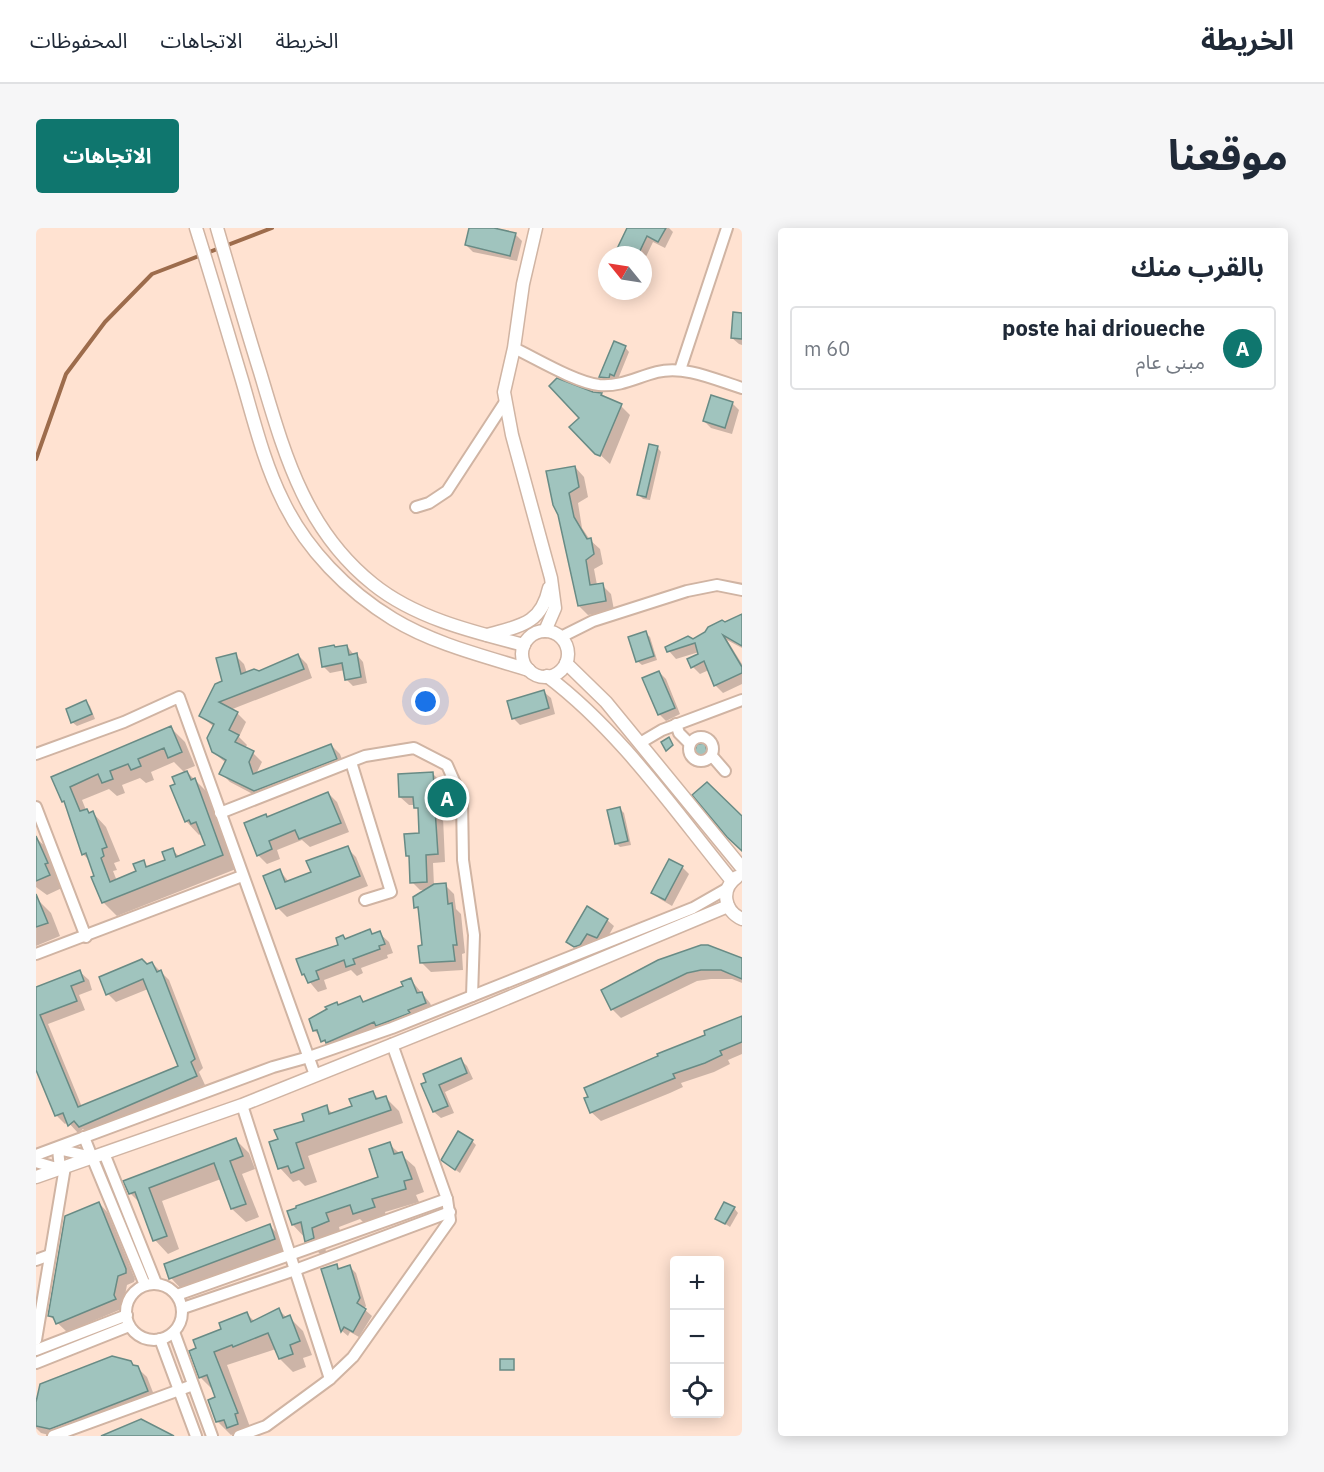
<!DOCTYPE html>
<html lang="ar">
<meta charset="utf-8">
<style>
:root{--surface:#fff;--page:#f6f6f7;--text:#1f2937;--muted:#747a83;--line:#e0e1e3;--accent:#0f766e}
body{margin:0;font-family:"IBM Plex Sans","Noto Sans Arabic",sans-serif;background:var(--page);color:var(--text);direction:rtl}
.controls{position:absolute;right:18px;bottom:18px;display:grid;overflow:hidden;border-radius:6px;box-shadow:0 3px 15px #0003}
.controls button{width:54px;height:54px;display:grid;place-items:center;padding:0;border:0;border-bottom:2px solid var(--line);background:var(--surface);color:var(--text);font:30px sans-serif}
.compass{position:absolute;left:562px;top:18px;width:54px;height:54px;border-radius:50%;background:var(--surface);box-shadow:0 3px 15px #0003;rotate:300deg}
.you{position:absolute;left:390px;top:474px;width:21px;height:21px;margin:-15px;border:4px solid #fff;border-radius:50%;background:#1a73e8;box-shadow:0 0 0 9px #1a73e833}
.badge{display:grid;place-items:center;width:39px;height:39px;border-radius:50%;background:var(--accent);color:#fff;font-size:20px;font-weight:700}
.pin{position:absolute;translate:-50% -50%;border:3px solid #fff;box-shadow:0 2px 6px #0006}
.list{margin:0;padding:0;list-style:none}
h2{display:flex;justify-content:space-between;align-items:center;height:78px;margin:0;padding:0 24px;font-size:26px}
h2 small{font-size:20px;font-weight:400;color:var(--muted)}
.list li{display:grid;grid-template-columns:39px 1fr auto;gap:18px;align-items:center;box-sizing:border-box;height:84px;margin:0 12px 12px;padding:0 12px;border:2px solid var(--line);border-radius:6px}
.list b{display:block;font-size:22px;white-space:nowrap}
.list p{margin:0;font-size:20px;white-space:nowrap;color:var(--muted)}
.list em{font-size:20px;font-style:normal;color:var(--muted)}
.icon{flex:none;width:33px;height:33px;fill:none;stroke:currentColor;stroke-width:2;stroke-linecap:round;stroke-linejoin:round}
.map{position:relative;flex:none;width:706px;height:1208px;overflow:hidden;direction:ltr;border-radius:6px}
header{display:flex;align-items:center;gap:36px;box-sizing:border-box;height:84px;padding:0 30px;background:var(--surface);border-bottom:2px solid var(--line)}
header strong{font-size:28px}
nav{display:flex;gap:33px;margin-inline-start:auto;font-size:21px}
.intro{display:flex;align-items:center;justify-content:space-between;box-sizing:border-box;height:144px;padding:0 36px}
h1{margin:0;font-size:42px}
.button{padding:15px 27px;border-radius:6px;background:var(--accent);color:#fff;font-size:21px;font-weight:700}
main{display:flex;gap:36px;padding:0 36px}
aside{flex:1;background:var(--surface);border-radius:6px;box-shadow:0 3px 15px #0003}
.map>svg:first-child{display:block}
.shadow{fill:#0003;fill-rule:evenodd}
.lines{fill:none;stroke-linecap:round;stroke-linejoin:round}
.stream{stroke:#9d6c4c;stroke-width:4}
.building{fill:#a0c4be;stroke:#688b85;stroke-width:1.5}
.minor-casing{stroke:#d0b4a3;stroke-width:14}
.tertiary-casing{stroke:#d0b4a3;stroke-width:15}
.minor{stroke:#fff;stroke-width:10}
.tertiary{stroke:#fff;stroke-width:12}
</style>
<header>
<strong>الخريطة</strong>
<nav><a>الخريطة</a><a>الاتجاهات</a><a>المحفوظات</a></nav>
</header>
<div class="intro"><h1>موقعنا</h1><a class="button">الاتجاهات</a></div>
<main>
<aside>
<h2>بالقرب منك<small></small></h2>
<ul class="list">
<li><span class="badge">A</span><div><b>poste hai drioueche</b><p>مبنى عام</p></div><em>60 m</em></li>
</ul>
</aside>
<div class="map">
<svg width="706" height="1208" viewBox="0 0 706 1208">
<rect width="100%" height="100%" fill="#ffe2d1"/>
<g class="shadow">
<path d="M434,0h18l27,6 7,7 -5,20 -44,-9 -7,-7z"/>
<path d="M593,0h40l4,4 -8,16 -12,-6 -10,21v-8h-27z"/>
<path d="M706,87v30l-3,-1 -7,-6z"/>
<path d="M589,119l4,5 -11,27 -3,-1 -2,3h-8l-4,-4z"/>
<path d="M557,166h9l5,6 14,6 9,9 -20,49 -39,-37 10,-9z"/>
<path d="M696,175l7,7 -7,24 -21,-6 -7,-7z"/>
<path d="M621,219l4,5 -11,48 -7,-1 -4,-4z"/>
<path d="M539,239l9,10 4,20 -10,6 4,25 8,12 10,9 3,15 -9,5 3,16h5l9,9 3,16 -26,5 -9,-9 -19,-92z"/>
<path d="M706,388v32l-15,-8 15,24v20l-19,9 -8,-8 -6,-15 -9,4 -7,-7 7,-12 -1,-3 -23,7 -7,-8z"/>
<path d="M609,405l5,4 7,23 -15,5 -5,-4z"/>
<path d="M311,418l7,9h3l6,7 4,21 -14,3 -7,-7 -1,-9 -15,3 -7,-7z"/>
<path d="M199,427l9,9 3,9h12l39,-18 9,9 5,14 -82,32 8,4 8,8 -7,15 8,8 -2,3 8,5 9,9 -5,10 1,2 73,-29 9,9 5,14 -81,32 -34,-18 -9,-9 5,-10 -13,-11 1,-25 -13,-11 23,-34z"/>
<path d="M623,444l7,7 14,35 -14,7 -7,-7z"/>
<path d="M508,464l7,6 4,16 -35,11 -7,-7z"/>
<path d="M50,474l4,4 5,13 -18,7 -5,-4z"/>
<path d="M135,500l14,14 10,24 -10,4 23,23 28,76 -119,47 -14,-14 -13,-41 -7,-7 -16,-49 -4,-4 -10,-23zM138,534l11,11 -8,12 9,36 13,14 3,-2 5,13 -27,11 -8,-7 -5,11 -18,7 -6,-6 -5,10 -21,9 -4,-10 4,-1 -3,-7 6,-2 -14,-34 -13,-14 -3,1 -4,-4 -4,-10 27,-11 8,7 8,-3 -3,-8 18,-7 6,5 8,-3 -3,-8z"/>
<path d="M668,516l4,9 -2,3 -7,2 -2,-2z"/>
<path d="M397,546l8,8v6l7,1 9,9 4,17 -18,2 2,45 -12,1 1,23 11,-1 9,9 2,15 5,5 4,39 -3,1 1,16 -32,2 -10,-10 3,-15 -4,-35 -4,-5 12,-17h-8l-8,-8 -1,-23 -4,-4 14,-20 -1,-23 -5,-7h-6l-9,-8z"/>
<path d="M292,565l9,9 12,30 -39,15 -8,-7 -25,10 3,9 -13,5 -9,-9 10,-37z"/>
<path d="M584,581l4,4 7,32 -11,2 -4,-4z"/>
<path d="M0,610l14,13 12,37 -15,7 -11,-8z"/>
<path d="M311,620l9,9 12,29 -81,31 -9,-9 2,-37 9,11 23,-9z"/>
<path d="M634,633l12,6 7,7 -17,32 -12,-7 -7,-6z"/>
<path d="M0,672h2l13,13 9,23 -24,10z"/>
<path d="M571,692l7,6 -10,18 -10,-4 -7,11 -5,2 -14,-11z"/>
<path d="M334,703l4,4 5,-2 10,9 4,11 -6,2 1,3 -27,10 2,5 -6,3 -6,-6 -27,10 3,9 -9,3 -15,-18 37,-28 3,-9 3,3z"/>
<path d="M706,732v23l-10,-4h-21l-14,2 -76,37 -9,-9 -9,-18z"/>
<path d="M116,735l17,17 34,88 -4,4 6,13 -116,50 -6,-6 -5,4 -10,-11 -3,2 -9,-9 -20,-49v-77l44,-17 9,8 3,10 -13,5 6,15 -37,14 34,83 98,-41 -32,-77 -32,13 -8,-8z"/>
<path d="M375,752l19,23 4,9 -102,38 -17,-19 -5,-12 50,-22 5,6 40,-16z"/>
<path d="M706,790v36l-14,6 2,4 -16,8 -33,11 2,4 -13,6 -69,28 -10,-9 116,-76z"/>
<path d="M424,831l7,7 6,13 -28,13 9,21 -13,5 -7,-6 -11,-27z"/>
<path d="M336,864l7,7 6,-2 14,14 4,12 -95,33 9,26 -12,4 -6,-6 -6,2 -13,-14 26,-46 20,-15 7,7 21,-7z"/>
<path d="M200,912l13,13 6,16 -13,5 17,43 -13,5 -14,-13 -11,-30 -59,22 17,48 -11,5 -13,-14 -13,-35 -12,-12z"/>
<path d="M436,913l4,4 -16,28 -13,-9z"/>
<path d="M353,916l26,23 9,25 -8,3 3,7 -34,10 2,8 -19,7 -8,-8 -21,8 2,8 -17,6 2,11 -6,2 -27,-29 87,-47z"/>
<path d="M63,975l9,10 27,66 -1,3 -7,3 -4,20 1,3 -57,24 -18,-17z"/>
<path d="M698,980l4,5 -8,14 -12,-8z"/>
<path d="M233,997l14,14 5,13 -104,40 -13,-14z"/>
<path d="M300,1037l5,5 9,-3 6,6 10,33 -2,3 8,7 -13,21 -9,-5 -2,4 -6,-5 -19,-61z"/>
<path d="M243,1082l8,8 2,-1 14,14 9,24 -9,3 3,9 -13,5 -13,-13 -4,-10 -49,16 23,62 -19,8 -13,-13 -1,-24 -3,-7 -14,-14 23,-47 24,-16 8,8z"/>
<path d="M95,1134l16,15 9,23 -103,36 -12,-3 -5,-5v-19z"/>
</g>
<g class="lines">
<path class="stream" d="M0,231l30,-85 39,-52 47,-48 120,-46"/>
</g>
<g class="building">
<path d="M433,0h25l22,5 -6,23 -45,-11z"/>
<path d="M591,0h39l-8,14 -11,-6 -9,19h-24z"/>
<path d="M697,84l9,1v26l-11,-1z"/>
<path d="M578,113l12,5 -12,30 -4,-2 -1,4 -10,-1z"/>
<path d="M521,150l36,14 9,1 -1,2 21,9 -22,52 -5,-2 -26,-27 10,-9 -30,-32z"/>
<path d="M675,167l22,7 -8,26 -22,-7z"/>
<path d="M613,216l9,2 -12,51 -9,-2z"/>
<path d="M539,238l4,21 -10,6 5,24 13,22 4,-1 3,16 -8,6 4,25 13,-2 3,18 -28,5 -20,-91 -5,-10 -7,-34z"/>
<path d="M706,386v32l-19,-11 19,32v6l-28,13 -10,-25 -13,7 -4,-9 11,-5 -3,-11 -28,9 -2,-5 23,-11 5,3 12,-7 3,-5 14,-7 3,2z"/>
<path d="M610,403l8,25 -18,6 -8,-25z"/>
<path d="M298,417l1,2 12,-2 2,10 8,-2 4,24 -16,3 -3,-17 -20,4 -3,-19z"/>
<path d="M200,425l5,21 13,-5 5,2 39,-17 6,15 -85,33 19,10 -9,18 10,5 -4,7 19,9 -5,11 4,12 78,-30 6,15 -83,32 -35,-17 7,-14 -14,-8 -5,-14 7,-14 -15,-8 16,-32 7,-3 -6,-23z"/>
<path d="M623,443l16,37 -17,7 -16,-37z"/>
<path d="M508,462l5,18 -37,11 -5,-18z"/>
<path d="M50,472l6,14 -21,9 -5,-14z"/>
<path d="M135,498l11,26 -14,6 -4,-10 -26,11 3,7 -10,4 -3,-6 -18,7 3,8 -11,4 -4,-9 -28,13 10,24 7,-2 2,4 4,-2 14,36 -5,2 2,7 -3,2 9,24 26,-11 -3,-7 11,-4 2,7 19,-7 -3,-8 11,-4 3,9 29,-12 -9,-23 -5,2 -2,-4 -4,2 -15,-36 5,-2 -3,-7 15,-6 4,9 4,-2 28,77 -121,48 -11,-26 3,-1 -8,-23 -4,2 -18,-54 -2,1 -11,-25z"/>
<path d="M633,509l4,8 -7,6 -5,-9z"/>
<path d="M669,515l2,8 -2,4 -9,2 -1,-7 2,-6z"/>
<path d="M397,544l1,13 15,2 4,10v10l-18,2 3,45 -12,1 1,27 -17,1 -1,-27h-3l-2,-22 15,-1 -1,-25h-4l-1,-11h-14l-1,-23z"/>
<path d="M671,554l35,34v35l-15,-14 -35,-42z"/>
<path d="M292,564l13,31 -42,16 -4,-9 -26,11 3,8 -15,7 -13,-33 22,-9 1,3z"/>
<path d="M584,579l8,34 -13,3 -8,-34z"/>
<path d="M0,608l12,27 -3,1 5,11 -14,6z"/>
<path d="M312,618l12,30 -84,33 -13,-33 17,-7 5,13 26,-10 -5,-11z"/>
<path d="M633,631l14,7 -18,34 -14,-7z"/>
<path d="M410,655l2,21 4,-1 3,27 2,15h-4l2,16 -35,2 -2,-17 4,-1 -4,-38 -4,1 -1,-11 21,-13z"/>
<path d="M0,666l12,29 -12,4z"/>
<path d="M551,678l21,13 -11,19 -10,-4 -7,11 -6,2 -8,-5z"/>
<path d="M334,701l2,5 8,-3 5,13 -6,2 1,3 -27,10 2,5 -9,3 -2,-7 -28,11 3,8 -11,4 -4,-9 -2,1 -6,-16 42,-14 -2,-7 7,-3 2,4z"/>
<path d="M665,717h7l34,13v21l-21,-9h-20l-14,3 -76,37 -10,-20 57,-30z"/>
<path d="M106,731l5,5 5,-2 5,10 4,-2 34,89 -4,3 6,14 -118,51 -5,-6 -6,5 -5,-13 -8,3 -19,-46v-83l44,-17 4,11 -13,5 6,15 -37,14 38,92 100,-41 -35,-87 -37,16 -7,-18z"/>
<path d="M375,750l6,15 5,-1 4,11 -18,7 2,3 -34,13 -2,-4 -48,21 -1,-3 -4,2 -4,-12 -4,1 -4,-12 18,-10 -2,-2 12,-5 1,3 22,-9 3,6 40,-16 -2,-4z"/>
<path d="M706,788v26l-22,9 2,4 -17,8 -32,11 2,4 -15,6 -70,29 -6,-15 4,-1 -4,-9 74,-32 -1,-2 48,-19 -1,-4z"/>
<path d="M425,830l6,15 -28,12 9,21 -15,6 -12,-28 5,-2 -3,-8z"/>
<path d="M337,863l3,8 10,-3 5,14 -95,33 8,25 -13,5 -3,-7 -10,3 -9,-27 9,-3 -4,-9 30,-9 -2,-7 25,-9 2,9 23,-8 -3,-7z"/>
<path d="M422,903l15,9 -18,30 -14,-10z"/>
<path d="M200,910l7,18 -13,5 16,43 -15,5 -17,-46 -65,25 18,48 -14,5 -18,-49 -6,2 -6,-13z"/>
<path d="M354,914l4,12 8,-2 10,27 -8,2 2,8 -34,10 3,8 -22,7 -3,-9 -24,8 3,8 -17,7 2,10 -9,4 -4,-20 -9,3 -5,-14 9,-3v-2l82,-29 -9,-28z"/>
<path d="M63,974l27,67v4l-8,3 -4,19 2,4 -60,25 -3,-7 -5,-1 17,-100z"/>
<path d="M688,974l11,5 -10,17 -10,-5z"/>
<path d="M234,996l5,15 -106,40 -5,-15z"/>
<path d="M301,1036l1,5 12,-4 10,33 -3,5 9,6 -13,23 -9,-5 -3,5 -20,-63z"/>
<path d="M243,1080l4,10 7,-3 10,26 -10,4 3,9 -14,5 -11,-26 -35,14 -1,-2 -18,7 24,61 -3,1 3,10 -11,4 -3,-8 -8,2 -8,-22 7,-3 -8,-22 -8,3 -10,-27 7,-3 -3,-8 28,-11 -2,-6 28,-11 4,10z"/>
<path d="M76,1128l19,5 2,4 5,1 10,25 -98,38 -14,-3v-24l4,-18z"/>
<rect x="464" y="1131" width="14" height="11"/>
<path d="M105,1191l33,17h-73z"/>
</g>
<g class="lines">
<defs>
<g id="minor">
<path d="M478,120c23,11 61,34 85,37 22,2 38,-8 58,-13 28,-7 59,8 85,16"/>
<path d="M644,142l47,-142"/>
<path d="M380,279l13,-4 18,-12 58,-89"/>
<path d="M525,409l32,-16 94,-30 30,-6 25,5"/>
<path d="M640,496l3,9 11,11"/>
<circle cx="665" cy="521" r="12"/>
<path d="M604,515l22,-13 80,-30"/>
<path d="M0,526l88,-32 55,-25 136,378"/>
<path d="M676,528l13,15"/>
<path d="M315,534l40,130 -26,8"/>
<path d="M0,579l50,130"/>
<path d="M184,585l145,-57 49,-8 33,17 15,34 1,61 11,75 -2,61"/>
<path d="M0,726l206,-78"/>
<path d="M206,877l88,274"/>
<path d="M68,925l52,130"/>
<path d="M0,927l237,-88 36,-10 83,-29 301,-120 35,-20"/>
<path d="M56,929l53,128"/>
<path d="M0,934l24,7 -2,-20 34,8 -8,-20"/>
<path d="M0,1032l14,-5"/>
<circle cx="118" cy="1084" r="28"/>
<path d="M141,1067l270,-96"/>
<path d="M147,1080l112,-38 155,-58"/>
<path d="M138,1104l38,104"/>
<path d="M124,1111l36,97"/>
<path d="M0,1112l29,-173"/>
<path d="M0,1122l91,-35"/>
<path d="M0,1135l93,-37"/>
<path d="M17,1208l140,-51"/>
<path d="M203,1208l27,-10 64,-47 23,-22 97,-137 -3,-21 -55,-155"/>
</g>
<g id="tertiary">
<path d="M160,0c16,51 31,102 46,152 12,41 22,83 41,121 23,48 64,90 110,118 41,25 91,37 136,51"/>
<path d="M181,0c14,48 28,96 43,144 24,80 44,157 113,212 42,34 100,48 151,61"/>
<path d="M500,0l-13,56 -9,64 -10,44 8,43 39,143 4,30 -10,23"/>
<circle cx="509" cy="426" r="23"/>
<path d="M451,407c32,-9 54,-10 62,-47"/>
<path d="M530,435l40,39 136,166"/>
<path d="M511,448c74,56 127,134 185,205"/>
<path d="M701,649c-17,12 -13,34 5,42"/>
<path d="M0,949l206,-72 244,-98 242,-101"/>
</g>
</defs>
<use href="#minor" class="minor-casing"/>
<use href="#tertiary" class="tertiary-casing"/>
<use href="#minor" class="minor"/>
<use href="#tertiary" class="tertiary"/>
</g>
</svg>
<div class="controls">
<button>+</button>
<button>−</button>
<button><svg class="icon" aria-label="locate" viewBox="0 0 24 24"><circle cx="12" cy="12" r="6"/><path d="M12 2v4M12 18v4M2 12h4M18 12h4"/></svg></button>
</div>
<svg class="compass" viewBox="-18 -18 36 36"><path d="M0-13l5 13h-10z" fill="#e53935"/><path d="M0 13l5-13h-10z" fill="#747a83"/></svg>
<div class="you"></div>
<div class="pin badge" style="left:411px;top:570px">A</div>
</div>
</main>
